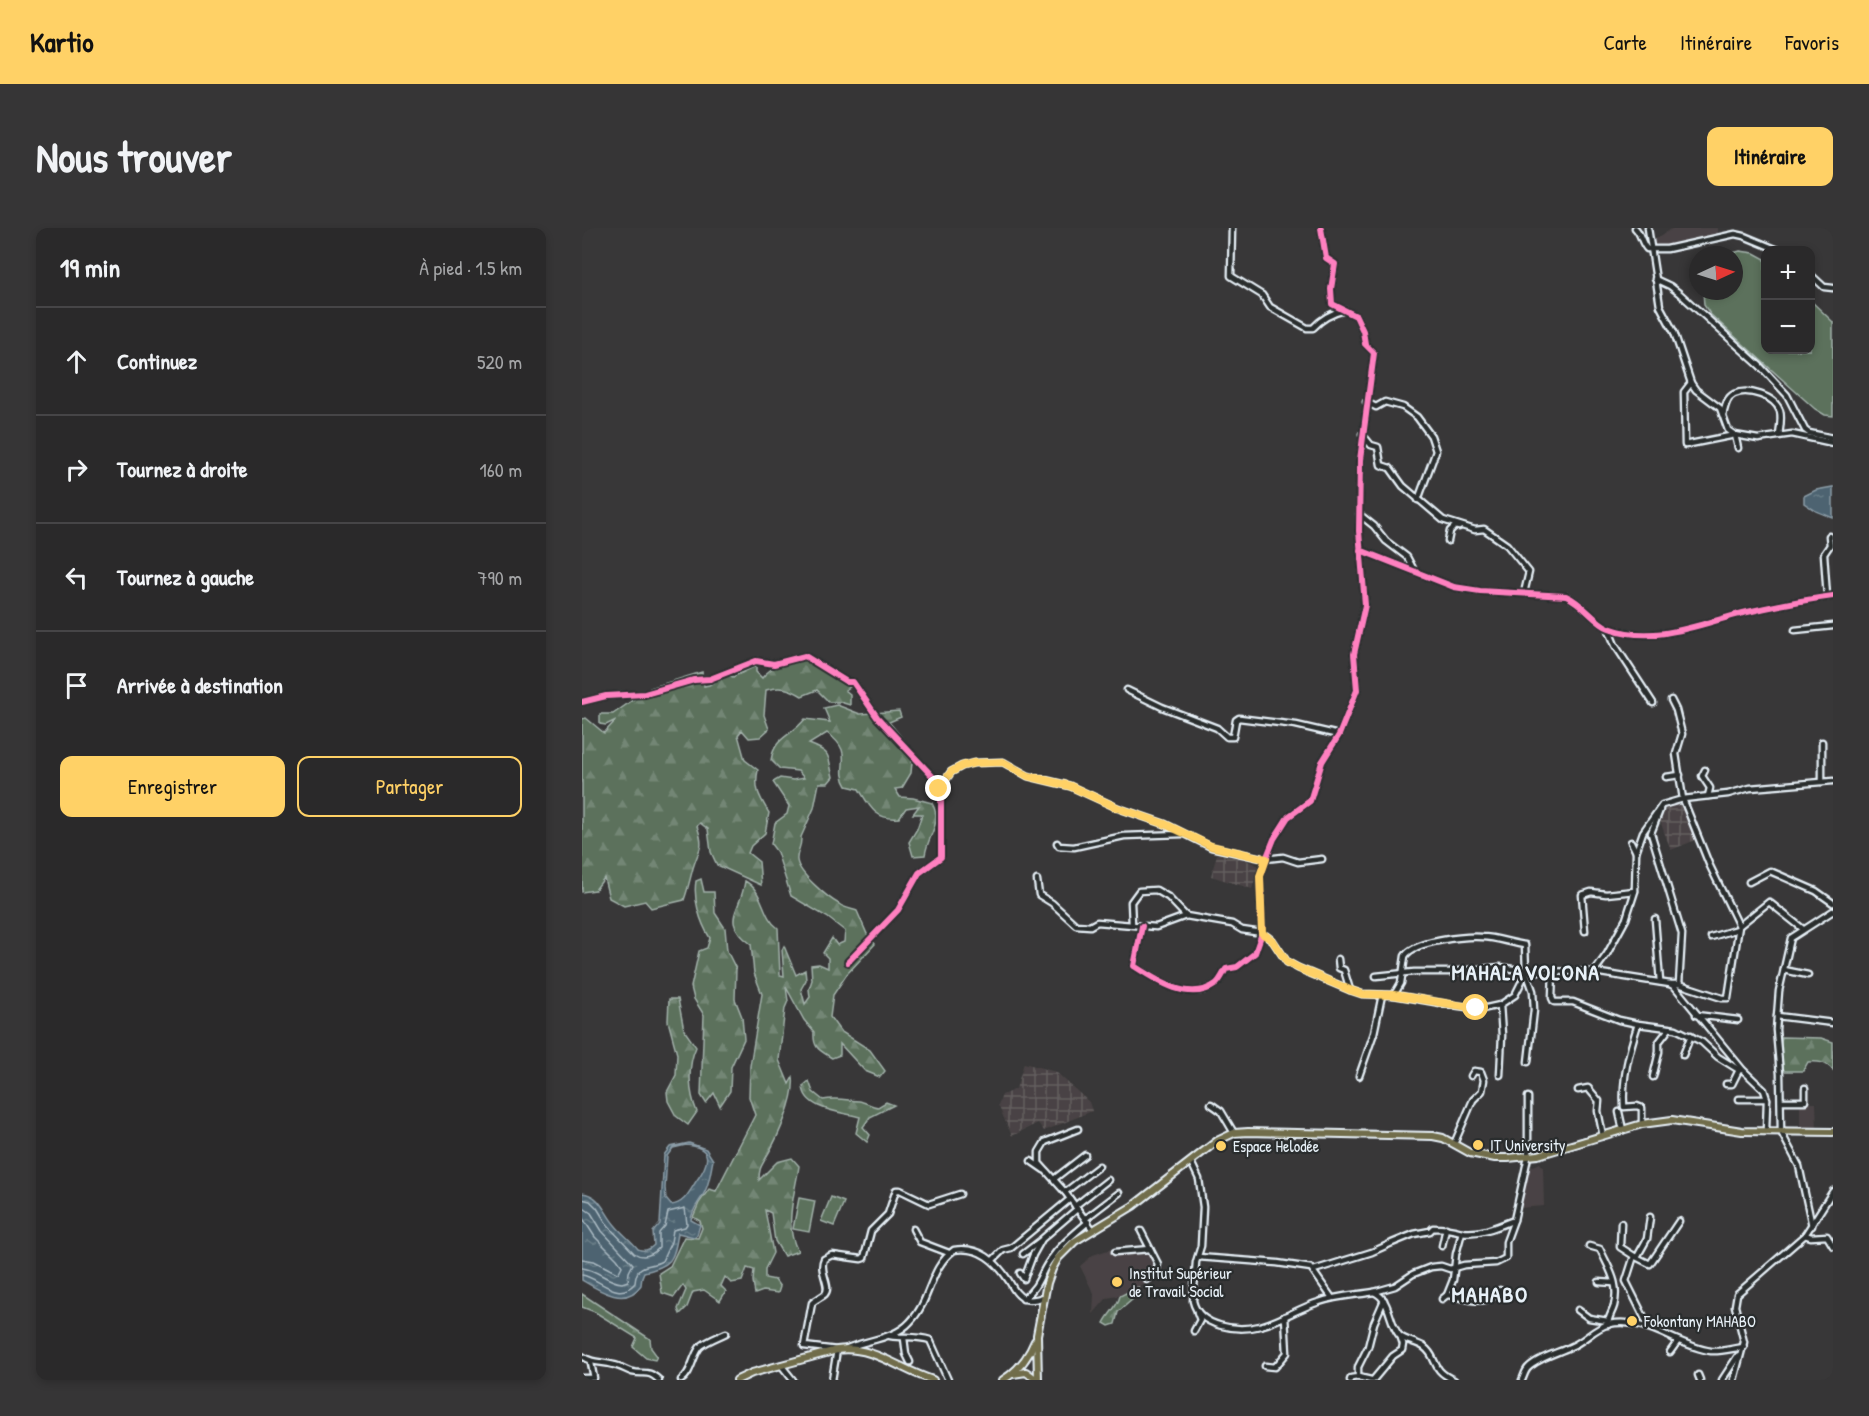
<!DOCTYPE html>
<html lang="fr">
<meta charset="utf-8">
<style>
:root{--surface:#2a292a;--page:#363536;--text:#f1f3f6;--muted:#a5a6a8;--line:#464547;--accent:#ffd166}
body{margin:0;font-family:"Patrick Hand",sans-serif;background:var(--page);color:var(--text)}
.controls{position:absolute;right:18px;top:18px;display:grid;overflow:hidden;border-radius:12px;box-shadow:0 3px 9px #0003}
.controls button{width:54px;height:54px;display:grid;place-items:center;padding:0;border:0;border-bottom:2px solid var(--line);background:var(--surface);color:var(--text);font:30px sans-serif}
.compass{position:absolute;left:1107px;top:18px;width:54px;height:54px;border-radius:50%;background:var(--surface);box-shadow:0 3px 9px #0003;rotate:86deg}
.stop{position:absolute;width:18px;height:18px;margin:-14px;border:4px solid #ffd166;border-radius:50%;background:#fff}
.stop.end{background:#ffd166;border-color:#fff;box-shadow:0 2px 6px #0008}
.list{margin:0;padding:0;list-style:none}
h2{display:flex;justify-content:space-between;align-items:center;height:78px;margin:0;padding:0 24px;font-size:26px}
h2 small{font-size:20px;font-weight:400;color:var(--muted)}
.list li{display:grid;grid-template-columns:39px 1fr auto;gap:18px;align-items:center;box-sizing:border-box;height:108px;padding:0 24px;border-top:2px solid var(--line)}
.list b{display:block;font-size:22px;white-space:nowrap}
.list em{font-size:20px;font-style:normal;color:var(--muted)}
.actions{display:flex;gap:12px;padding:18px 24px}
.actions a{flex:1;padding:14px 0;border:2px solid var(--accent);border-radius:12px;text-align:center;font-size:21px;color:var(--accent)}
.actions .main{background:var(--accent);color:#111}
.icon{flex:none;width:33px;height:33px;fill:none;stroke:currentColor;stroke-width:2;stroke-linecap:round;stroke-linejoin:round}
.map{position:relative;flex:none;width:1251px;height:1152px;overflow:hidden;border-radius:12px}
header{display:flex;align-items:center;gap:36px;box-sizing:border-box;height:84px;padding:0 30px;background:var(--accent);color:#111}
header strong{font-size:28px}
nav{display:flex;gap:33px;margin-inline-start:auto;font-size:21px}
.intro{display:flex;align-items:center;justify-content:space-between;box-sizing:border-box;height:144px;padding:0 36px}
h1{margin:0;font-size:42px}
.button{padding:15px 27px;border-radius:12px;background:var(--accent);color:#111;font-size:21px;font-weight:700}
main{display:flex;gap:36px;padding:0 36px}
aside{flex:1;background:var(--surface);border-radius:12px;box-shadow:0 3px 9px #0003}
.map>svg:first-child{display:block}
.built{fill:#494344}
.industrial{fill:url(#industrial-grid)}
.grass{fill:#5b715c;stroke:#a2b1aa;stroke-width:1.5}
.forest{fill:url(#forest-firs);stroke:#a2b1aa;stroke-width:1.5}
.water{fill:url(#water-ripples);stroke:#8b9ca7;stroke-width:1.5;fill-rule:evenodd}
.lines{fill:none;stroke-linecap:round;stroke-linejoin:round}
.shore{stroke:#aab9c2;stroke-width:1.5}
.minor-casing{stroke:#e8f1f8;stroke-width:9}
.major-casing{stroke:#e8f1f8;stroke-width:10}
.minor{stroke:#2a2d2e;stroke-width:4.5}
.major{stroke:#716d4b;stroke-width:6}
.cycleway-casing{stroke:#2a2d2e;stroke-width:10}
.cycleway{stroke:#ff80c0;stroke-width:6}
.route{stroke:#ffd166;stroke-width:8}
.poi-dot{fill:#ffd166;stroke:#2a2d2e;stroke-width:2}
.labels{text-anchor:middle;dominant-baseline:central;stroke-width:4.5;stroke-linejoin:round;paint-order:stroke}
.poi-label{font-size:16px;fill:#e8f1f8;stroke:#2a2d2e;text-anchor:start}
.district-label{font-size:22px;font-weight:bold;letter-spacing:1.5px;fill:#e8f1f8;stroke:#2a2d2e}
</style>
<header>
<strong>Kartio</strong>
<nav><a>Carte</a><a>Itinéraire</a><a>Favoris</a></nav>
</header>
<div class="intro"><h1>Nous trouver</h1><a class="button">Itinéraire</a></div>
<main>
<aside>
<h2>19 min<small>À pied · 1.5 km</small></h2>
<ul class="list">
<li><svg class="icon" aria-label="ahead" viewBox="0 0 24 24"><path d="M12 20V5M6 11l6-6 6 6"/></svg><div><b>Continuez</b></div><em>520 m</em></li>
<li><svg class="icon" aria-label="right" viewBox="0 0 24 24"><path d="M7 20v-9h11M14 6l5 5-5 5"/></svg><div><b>Tournez à droite</b></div><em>160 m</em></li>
<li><svg class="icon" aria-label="left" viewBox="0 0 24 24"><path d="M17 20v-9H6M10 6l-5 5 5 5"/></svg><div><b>Tournez à gauche</b></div><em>790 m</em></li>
<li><svg class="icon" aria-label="arrive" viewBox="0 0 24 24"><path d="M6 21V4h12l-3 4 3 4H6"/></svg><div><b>Arrivée à destination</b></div></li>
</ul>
<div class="actions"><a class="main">Enregistrer</a><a>Partager</a></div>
</aside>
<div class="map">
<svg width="1251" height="1152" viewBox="0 0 1251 1152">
<defs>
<pattern id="industrial-grid" width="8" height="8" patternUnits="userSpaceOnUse" patternTransform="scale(1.5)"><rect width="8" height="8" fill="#494344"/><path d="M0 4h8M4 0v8" fill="none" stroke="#635f60"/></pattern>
<pattern id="forest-firs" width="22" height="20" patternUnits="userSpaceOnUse" patternTransform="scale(1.5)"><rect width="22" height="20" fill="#5b715c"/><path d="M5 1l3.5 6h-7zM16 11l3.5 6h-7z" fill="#738674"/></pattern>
<pattern id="water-ripples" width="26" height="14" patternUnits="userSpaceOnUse" patternTransform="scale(1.5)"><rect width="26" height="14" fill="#4d6471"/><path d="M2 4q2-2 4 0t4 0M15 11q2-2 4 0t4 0" fill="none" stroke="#677b86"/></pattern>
</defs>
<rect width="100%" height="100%" fill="#383738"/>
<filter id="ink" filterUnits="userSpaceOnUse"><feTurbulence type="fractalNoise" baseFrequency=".0167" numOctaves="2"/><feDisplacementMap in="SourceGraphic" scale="12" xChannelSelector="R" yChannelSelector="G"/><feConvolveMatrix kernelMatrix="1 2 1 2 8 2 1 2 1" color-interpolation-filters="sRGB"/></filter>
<g filter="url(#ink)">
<g class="built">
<path d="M1091,0h45v5l-46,14 -17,-2 -1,-5z"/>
<path d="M1218,875h16l1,27 -17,-1z"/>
<path d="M958,935l3,4 1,39 -25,2 8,-39z"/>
<path d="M532,1020l1,4 35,-2 8,14 -2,9 -9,7 -1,4 -28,12 -11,2 -14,16 1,-20 -14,-28 13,-11z"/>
</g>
<g class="industrial">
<path d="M1101,576l15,35 -27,11 -11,-29 7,-15z"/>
<path d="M635,626l27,5 15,7 -7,23 -41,-13z"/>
<path d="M442,835l32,9 33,30 3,9 -48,20 -6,-8 -26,13 -14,-31 4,-10 14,-6z"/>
</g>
<g class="grass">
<path d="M1158,23l14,2 11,6 1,91h44l1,-49 22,21v94l-8,-1 -10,-6 -105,-95 -6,-9 -1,-14h31v-36h-8z"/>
<path d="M249,969l13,5 -10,24 -13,-5z"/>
<path d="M217,970l16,3 -6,31 -16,-3z"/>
</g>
<g class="forest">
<path d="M225,432l34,15 12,10 -8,5 5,4v11l-10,-3h-11l-12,-12 -15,6c-13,-8 -22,-10 -36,-6l-2,25 5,14 -9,8 -11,1 -7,-8 -4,5 7,25 13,10c-4,19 1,26 11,43l-4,20 -14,13 -3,7 11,9 2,23 -44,-20 -6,-13 -3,-23 -8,-6 -3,3c8,23 2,21 -4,42 -3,11 -5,21 -9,32l-33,8 -6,-7 -21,5 -15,-8 -5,-20 -9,12 -13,2v-173l4,-1 18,15 12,-13 -10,5 -6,-1v-10h13l37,-26 52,-16 2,14 5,-1 18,-10 6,2 23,-11v6l6,6c11,-15 28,-16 45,-18z"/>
<path d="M255,477l23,9 39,-3 2,6 -12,5 24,29 -2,22 -9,15 -7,1 5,8 13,1 19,5c11,21 -4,31 -7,52l-12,1 -4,-14 8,-13 5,-15h-9l6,-8 -13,2 -7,10c-24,2 -29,-11 -40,-29l-12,-3c-13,-20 10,-32 -20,-53l-18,11c24,9 18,11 24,33l-5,6h-9l-5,25 -13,29c1,9 -5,16 -4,23 1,13 31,38 42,44 5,4 12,5 18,7l10,23 8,10 -28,30 -14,21 -3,22 10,14 30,19 15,21 -5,6 -15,-6 -25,-27v11l-8,3c-13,-8 -19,-10 -18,-26l-10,-12 -18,-33 2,14 -3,7 -6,52 10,24 4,-7c3,20 -15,60 -25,77 -6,12 -9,12 -9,26l18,-18 15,-4 7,8c-4,28 -16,59 -1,85l-14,5 -9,-15 -4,-28 -6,-3 8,43 -8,16v9l10,2 5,7 -2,6 -15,-2 -8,3 -2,-13 1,-11 -7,-2 -5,13 -11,2 -6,-6 -4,9 5,5 -6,10 -16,-11 -11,2 -6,15 -7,7 -2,-5 8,-19 -3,-5 -9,12 -12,-4 -3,-20 11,-7 14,-29 14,1 4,-10 -2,-7 -7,-4 6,-14 10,-14 7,2 39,-76 -6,-18 1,-31 12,-72 -8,-21 -3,-29c-32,-24 -10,-32 -6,-63 20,11 16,35 33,47l2,47 4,1 -2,-26 2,-4 12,29 9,-5 1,10 -5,9 4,15 5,-7 -1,-8 3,-9 -1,-15 8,-1 9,4v-10l-5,-5 9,-15 5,7 7,-3 1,-11 -18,-14 -36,-21 -14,-44 -6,-8 4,-21 12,-9 2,-8 -16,-24 7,-4 13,2 11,-2 -6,-7 -18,-2 -9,-9c4,-24 20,-23 34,-41l25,3 -6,-14z"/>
<path d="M119,651l3,13h10l1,21 10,15 2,23 9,18 -1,30 7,18 2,22 -13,28 -1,24 -10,15 -6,-13 -8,10 -5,-8 3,-80 -10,-16 -3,-12 8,-36 8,-3 3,-10c-10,-16 -17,-39 -14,-57z"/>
<path d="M87,771h9l6,31 12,17c-9,20 -7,46 1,65l-9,13 -12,-9 -8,-15 -1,-9 9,-17 1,-21 -9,-33z"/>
<path d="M1200,809l39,1 12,4v28c-8,-8 -14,-9 -25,-8l-5,9h-19l-5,-18z"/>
<path d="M227,853l4,11 10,8c13,-3 23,0 36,1 6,1 12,5 19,6l8,-5 8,3 -24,12 -7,10 7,8 -3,7 -11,-9 4,-16c-18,-5 -56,-7 -57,-31z"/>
<path d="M556,1059l3,5 -23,20 -3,12 -6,2 -5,-3c5,-10 14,-17 16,-27z"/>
<path d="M0,1066l68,45 1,9 6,8 -2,4 -9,-2 -13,-11 4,-9 -42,-26 -13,-5z"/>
</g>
<g class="water">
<path d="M1251,259v31l-17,-7 -12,-8v-7l12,-6z"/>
<path d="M107,915l17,6 7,11c-2,9 -3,20 -7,29 -4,11 -14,18 -15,31l9,5 -3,10 -3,2 -16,-4c-4,28 -7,33 -34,39l-2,5 -1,8c-15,23 -41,6 -59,-5v-87c19,2 22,20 33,32 7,9 16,15 23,24 6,3 12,0 16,-4l-1,-13 7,-8 4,-69 6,-8zM104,917c27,2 24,17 11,35 -7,10 -12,24 -26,25l-5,-6 -1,-11 2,-32 6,-8z"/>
</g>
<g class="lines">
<g class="shore">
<path d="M0,971l8,2 7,7 11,18 26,27c9,6 18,2 25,-5v-15l6,-7 3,-14 17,-4 2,16 -2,3 -12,3 -2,12 -9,19c-14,8 -25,0 -27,22 -17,20 -35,-5 -53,-8"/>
<path d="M0,979l9,6 11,18 31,33 -4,8 -1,9 -6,2c-15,-1 -25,-14 -40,-15"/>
<path d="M0,989l13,20 22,22 5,7 -3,6 -2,1 -23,-12 -12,-2"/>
</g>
<defs>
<g id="minor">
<path d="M650,0l-1,48 31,19 8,12 37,21h6c9,-10 19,-15 32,-18"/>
<path d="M1053,0c6,5 6,15 12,21h20l68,-15 9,2 34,14"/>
<path d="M1066,0l12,78 14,26 17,51 5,7 24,18 8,22 7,5 23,4 34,-5 41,9"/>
<path d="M1228,46l14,13 9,1"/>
<path d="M1073,51l15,7 9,7 81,73 27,29 18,35 4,3 24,5"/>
<path d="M1109,155l-7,9 1,53 50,-10 3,13"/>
<path d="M784,174l10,5 9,-5 18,5 14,10 14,19 5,15 -18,49"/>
<path d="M1141,187c2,-7 3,-17 11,-21 14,-6 41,2 46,17 2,7 0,17 -1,24"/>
<path d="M780,206l9,11 7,2 3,18 9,3 13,18 40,34 32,10 9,-1 23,16 22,27 -5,21"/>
<path d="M777,286l15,12 12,15 21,16 8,15"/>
<path d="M866,313l2,-10 5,-5 4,1"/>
<path d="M778,322l94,37 26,4 86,5c17,7 29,27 43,32 45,17 91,-4 134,-15 30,-7 60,-13 90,-17"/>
<path d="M1245,369l-3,-43 6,-9 -1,-9"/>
<path d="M1026,400l7,17 38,58"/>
<path d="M1213,402l38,-4"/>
<path d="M545,462l35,17 55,21 10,9h6l3,-17 3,-2 57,7 43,10"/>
<path d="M0,474l24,-6 39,-2 49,-14 16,-1 46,-18 18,3 31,-8 42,26h6l24,35 58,62 6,14v64l-22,16 -21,37 -50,52"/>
<path d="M1123,542l-3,6 8,12 -2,8"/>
<path d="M1084,549l14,-2"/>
<path d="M1240,554v-40"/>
<path d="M357,562l12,-18 11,-6 12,-3 29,-1 25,14 42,10 48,22 47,16 46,23 55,12 17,-2 15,5 24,-3"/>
<path d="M1078,582l-9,23 31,101 -3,50"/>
<path d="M1049,614l5,10"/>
<path d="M475,615l2,3 15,1 50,-11 59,-2"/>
<path d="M455,652l2,15 13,8 24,22 14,1 7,-4 59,5 30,-11 46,8 10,6 20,3 11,8 14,21 11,6 52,22 12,4 32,1 58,10 30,4 18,-4 15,-10 11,-22"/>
<path d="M1167,654l21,-11 46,20 17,12"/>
<path d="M1073,691l5,63"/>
<path d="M550,696l-1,-22 8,-11 17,-1 12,7 18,19"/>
<path d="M560,698l-8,40c23,15 56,37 82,18 4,-3 7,-10 10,-15l11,-2 18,-14 7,-20 -2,-57 6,-17 8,-20 14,-22 22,-16 12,-39 17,-27 18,-45 -3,-36 11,-49 -6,-74 1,-71 14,-107 -9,-9 -2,-13 -7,-15 -24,-12 -1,-15 4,-25 -9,-6 -5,-30"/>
<path d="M1157,698l30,-24 34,27"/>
<path d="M1003,703l-3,-36 9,-3 15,2 29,-3"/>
<path d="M1129,709l27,-8"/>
<path d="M756,731l1,9 5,2 6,20"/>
<path d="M1202,742l24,5"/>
<path d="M971,743l-1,27 2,4h19l46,18 19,4 38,5 26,13 16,15 21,13h3"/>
<path d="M1012,744l13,-18 19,-35 9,-28 1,-39 7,-20 19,-27 21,-6 45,-5 22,-6 83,-7"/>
<path d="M794,748l38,-4h35l51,-5 26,4 68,1 76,12 5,3 68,83 21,20 3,9 -1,32"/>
<path d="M1088,756h9l43,14h6l11,-72 -30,-62 -26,-65 -7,-45 6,-20 -6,-24 -5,-10"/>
<path d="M812,767l7,-12 4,-27c9,-15 60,-20 77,-19 13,0 29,6 43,8l1,26 7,20 1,19 -6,52"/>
<path d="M1114,787l42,5"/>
<path d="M1195,788l56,7"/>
<path d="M1056,796c-9,28 -16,53 -14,83l13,-1 5,2v16"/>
<path d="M1101,827l8,-20"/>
<path d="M918,847l2,-40 -2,-30"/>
<path d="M777,848l15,-43 8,-38"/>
<path d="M1071,849l6,-25v-10l10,-13"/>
<path d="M1144,856h6l7,-14"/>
<path d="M996,862l10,-2 11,13 -1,10 5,25"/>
<path d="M1157,871h28"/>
<path d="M1199,873h24v-13"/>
<path d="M629,876l10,7 13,22"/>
<path d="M1037,884l4,18"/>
<path d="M496,901l-33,13 -6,10v11l26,29 28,38"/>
<path d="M872,916l19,-44 9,-9 2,-11 -3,-8 -7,-1 -3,5"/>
<path d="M449,933l13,9"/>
<path d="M609,934l8,17 4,28 -2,39 -5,16 -3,39c6,26 44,31 67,25 20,-5 39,-18 59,-24 17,-6 37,-7 55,-10 17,8 14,29 25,43 5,6 18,7 25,12 15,11 5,22 30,33"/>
<path d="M472,951l31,-24"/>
<path d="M483,964l34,-26"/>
<path d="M493,978l33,-26"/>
<path d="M503,991l34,-26"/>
<path d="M1039,995l-1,24 14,9 -8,25 23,46"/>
<path d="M1230,998l-13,-60 -18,-34 -1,-58 -4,-44 3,-39 12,-53 42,-27"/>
<path d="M331,1001l7,13 29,11"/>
<path d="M559,1003l17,33 -2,9 -9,7"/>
<path d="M1223,1007l6,2 16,-1 6,10"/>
<path d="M860,1018l4,-18"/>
<path d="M1007,1018l11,3c9,20 20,34 14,57 -2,7 -6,11 -6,19"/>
<path d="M533,1024l35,-3"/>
<path d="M441,1026l17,-13"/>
<path d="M1052,1028l16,8 29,-43"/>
<path d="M616,1029l79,6 34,5 21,30"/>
<path d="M1055,1029l10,-18 3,-22"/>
<path d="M411,1032l10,-10 8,-2 59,-49"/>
<path d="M732,1042l58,-18 20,-9 22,-9 16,-3 3,-3c11,0 19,1 29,4 17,3 37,-6 52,-12l14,-63v-60"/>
<path d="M438,1045l4,6 9,-24 9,-16 35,-30"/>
<path d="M1017,1054l15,1"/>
<path d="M792,1064l21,-6 18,-12 18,-7 10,-1 9,3 14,-4 32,-2 10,-5v-16l8,-22"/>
<path d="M865,1067l6,-15 3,-26 6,-22"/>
<path d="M441,1071c17,-13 16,-24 27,-39 10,-15 24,-26 38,-38"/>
<path d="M860,1071l5,-4c19,2 37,14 53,-5l9,4"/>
<path d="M996,1082l11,8 19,3"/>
<path d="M612,1103l6,-11 -3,-8"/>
<path d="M308,1108c14,2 27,0 40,4l18,40"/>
<path d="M322,1110l2,16 4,8"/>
<path d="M263,1121c20,-9 50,-10 65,-27 21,-21 19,-54 44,-72 26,-4 42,11 55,31 4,7 8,15 16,18 6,2 13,0 19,-2"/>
<path d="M1088,1124l8,-11"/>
<path d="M0,1128c12,8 18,5 32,9 6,1 12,5 18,7 13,3 15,-3 27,8"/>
<path d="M199,1137l12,15"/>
<path d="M683,1138l10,1 12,-14 -2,-37"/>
<path d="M1116,1147l2,5"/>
<path d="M776,1149l13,3"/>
<path d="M0,1150h12l-3,-15"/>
<path d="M99,1152c11,-7 11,-23 19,-33 6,-6 18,-10 26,-14"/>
<path d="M250,1152l5,-30 -33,-4 8,-43c3,-3 10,-6 13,-9 7,-8 -7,-23 -1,-35l8,-4 29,4 3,-1 7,-27 17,-17 8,-24h4l29,14 31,-10"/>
<path d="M768,1152l1,-2 7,-1v-10l10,-20 6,-24 10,-23"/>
<path d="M791,1152l20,-24 9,-6 1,-6 -2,-6"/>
<path d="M940,1152c2,-4 3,-9 6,-12 10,-10 29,-15 42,-21 14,-5 24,-19 39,-23 37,-8 67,22 102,27 10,1 23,-3 33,-4"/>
<path d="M1140,1152l15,-23"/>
<path d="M1152,1152l10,-38 -9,-36 2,-12 68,-59 28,-44"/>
</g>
<g id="major">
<path d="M431,1146l13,-2 11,8"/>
<path d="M155,1152l15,-7 85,-23c36,-5 63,20 96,30"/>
<path d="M421,1152c15,-9 25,-22 32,-39"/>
<path d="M456,1152l-1,-45 10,-52 5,-14 6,-11 17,-17 58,-35 84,-65 17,-8 14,-1 185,4 10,2 27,15 25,5h13l30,-3 104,-31 30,-4 70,11 91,1"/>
</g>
</defs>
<use href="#minor" class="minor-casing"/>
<use href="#major" class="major-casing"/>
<use href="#minor" class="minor"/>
<use href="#major" class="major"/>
<defs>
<g id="cycleway">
<path d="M778,322l94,37 26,4 86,5c17,7 29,27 43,32 45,17 91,-4 134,-15 30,-7 60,-13 90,-17"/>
<path d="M0,474l24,-6 39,-2 49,-14 16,-1 46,-18 18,3 31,-8 42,26h6l24,35 58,62 6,14v64l-22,16 -21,37 -50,52"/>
<path d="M560,698l-8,40c23,15 56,37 82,18 4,-3 7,-10 10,-15l11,-2 18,-14 7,-20 -2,-57 6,-17 8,-20 14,-22 22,-16 12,-39 17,-27 18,-45 -3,-36 11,-49 -6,-74 1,-71 14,-107 -9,-9 -2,-13 -7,-15 -24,-12 -1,-15 4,-25 -9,-6 -5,-30"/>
</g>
</defs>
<use href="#cycleway" class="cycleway-casing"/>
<use href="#cycleway" class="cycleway"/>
</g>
</g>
<g class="lines" filter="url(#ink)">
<path class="route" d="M357,561l12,-17 11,-6 12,-3 29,-1 25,14 42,10 48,22 47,16 46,22 55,13 -6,17 2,57 11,8 14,21 11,6 52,22 12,4 32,1 82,13"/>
</g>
<g class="poi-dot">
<circle cx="896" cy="917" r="6"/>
<circle cx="639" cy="918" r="6"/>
<circle cx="535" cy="1054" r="6"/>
<circle cx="1050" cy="1093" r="6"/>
</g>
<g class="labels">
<g class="poi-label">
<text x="908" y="917">IT University</text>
<text x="651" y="918">Espace Helodée</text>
<text x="547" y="1045">Institut Supérieur<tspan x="547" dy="18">de Travail Social</tspan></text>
<text x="1062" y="1093">Fokontany MAHABO</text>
</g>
<g class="district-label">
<text x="944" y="744">MAHALAVOLONA</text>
<text x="908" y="1066">MAHABO</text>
</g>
</g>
</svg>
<div class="controls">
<button>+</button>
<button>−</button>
</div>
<svg class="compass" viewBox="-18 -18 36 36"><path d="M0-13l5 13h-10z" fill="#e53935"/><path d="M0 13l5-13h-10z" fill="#a5a6a8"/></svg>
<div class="stop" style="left:894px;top:780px"></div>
<div class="stop end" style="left:357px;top:561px"></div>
</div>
</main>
